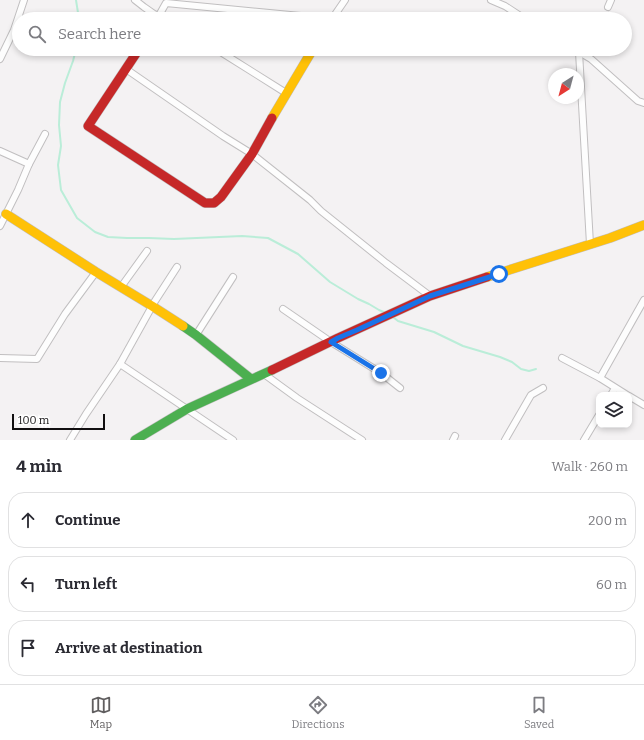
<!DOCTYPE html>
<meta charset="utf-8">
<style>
:root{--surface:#fff;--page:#f2f2f3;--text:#2b2b33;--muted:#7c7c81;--line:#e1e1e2;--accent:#605e5f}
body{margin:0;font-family:Bitter,serif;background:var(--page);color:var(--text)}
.controls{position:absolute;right:12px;bottom:12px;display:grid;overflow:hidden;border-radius:8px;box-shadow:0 2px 6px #0003}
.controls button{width:36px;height:36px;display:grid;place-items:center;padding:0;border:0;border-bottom:1px solid var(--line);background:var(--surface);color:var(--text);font:20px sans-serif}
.compass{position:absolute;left:548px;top:68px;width:36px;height:36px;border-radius:50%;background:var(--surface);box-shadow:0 2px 6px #0003;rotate:216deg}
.scale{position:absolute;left:12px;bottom:10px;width:93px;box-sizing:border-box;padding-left:4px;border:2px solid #110f10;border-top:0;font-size:11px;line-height:14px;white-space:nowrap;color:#110f10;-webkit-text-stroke:3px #fff;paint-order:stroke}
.stop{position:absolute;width:12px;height:12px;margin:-9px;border:3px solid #1a73e8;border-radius:50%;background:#fff}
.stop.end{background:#1a73e8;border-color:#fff;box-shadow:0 1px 4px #0008}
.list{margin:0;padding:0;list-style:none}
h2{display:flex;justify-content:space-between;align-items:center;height:52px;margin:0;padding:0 16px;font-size:17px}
h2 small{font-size:13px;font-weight:400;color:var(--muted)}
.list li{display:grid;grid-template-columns:26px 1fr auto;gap:12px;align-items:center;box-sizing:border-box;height:56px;margin:0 8px 8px;padding:0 8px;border:1px solid var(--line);border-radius:16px}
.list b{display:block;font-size:15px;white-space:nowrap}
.list em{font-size:13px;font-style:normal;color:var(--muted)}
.icon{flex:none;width:22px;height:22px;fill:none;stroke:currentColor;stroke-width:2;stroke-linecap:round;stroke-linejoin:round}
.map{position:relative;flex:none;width:644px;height:440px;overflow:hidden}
.search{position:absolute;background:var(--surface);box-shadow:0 2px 6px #0003;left:12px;right:12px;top:12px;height:44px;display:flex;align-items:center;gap:10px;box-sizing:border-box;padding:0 14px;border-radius:22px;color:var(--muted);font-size:15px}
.sheet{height:244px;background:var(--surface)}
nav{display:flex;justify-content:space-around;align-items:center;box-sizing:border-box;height:56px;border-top:1px solid var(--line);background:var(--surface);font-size:11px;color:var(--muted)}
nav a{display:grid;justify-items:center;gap:2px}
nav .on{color:var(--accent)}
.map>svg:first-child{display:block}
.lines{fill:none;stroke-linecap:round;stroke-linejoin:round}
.stream{stroke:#baedd8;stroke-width:2}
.street-casing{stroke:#c1bfc0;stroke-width:8}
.fast-casing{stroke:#c1bfc0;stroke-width:10}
.slow-casing{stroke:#c1bfc0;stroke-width:10}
.jam-casing{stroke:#c1bfc0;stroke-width:10}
.street{stroke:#fdfdfd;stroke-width:6}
.fast{stroke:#4caf50;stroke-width:9}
.slow{stroke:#ffc107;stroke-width:9}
.jam{stroke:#c62828;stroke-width:9}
.route{stroke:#1a73e8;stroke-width:5}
</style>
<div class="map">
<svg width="644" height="440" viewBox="0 0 644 440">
<rect width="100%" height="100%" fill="#f4f2f3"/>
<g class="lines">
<g class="stream">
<path d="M76,0l3,19"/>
<path d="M76,49l-3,12 -8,22 -5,19 -1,23 2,21 -3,19 3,25 16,28 18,14 13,5 19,1h22l25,1 68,-3 26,2 30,16 32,28 28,17 11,5 10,6 7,3"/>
<path d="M393,317l5,4 36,11 29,14 37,11 12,5 9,7 8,2 7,-2"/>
</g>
<defs>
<g id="street">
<path d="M135,0l9,7 10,7 13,5"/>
<path d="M491,0l14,6 20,13"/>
<path d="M608,7l3,-7"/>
<path d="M157,19l9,-16 166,16"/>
<path d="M332,19l13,-19"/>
<path d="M216,49l70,44"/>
<path d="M575,49l4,3 12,7 47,42 6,2"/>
<path d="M579,52l11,192"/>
<path d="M0,59l14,-29 10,-30"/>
<path d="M126,69l97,67 29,18 58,46 11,11 65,52 44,33"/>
<path d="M0,151l29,13"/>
<path d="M0,226l18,-36 11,-26 16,-30"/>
<path d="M121,287l26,-36"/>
<path d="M283,309l48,33 50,31 19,15"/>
<path d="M196,335l37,-58"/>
<path d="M0,358l37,1 28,-45 31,-42"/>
<path d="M562,358l38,20 27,17"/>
<path d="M120,364l113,76"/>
<path d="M264,374l33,24 65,42"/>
<path d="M600,378l44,-78"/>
<path d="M611,395l4,-7"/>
<path d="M629,396l15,9"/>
<path d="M70,440l16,-26 34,-50 35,-63 22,-34"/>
<path d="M453,440l2,-4"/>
<path d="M505,440l26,-45 12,-7"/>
<path d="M584,440l15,-25"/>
</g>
<g id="fast">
<path d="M183,326l13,9 55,44"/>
<path d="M135,440l52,-31 85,-39"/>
</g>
<g id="slow">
<path d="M272,118l41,-69"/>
<path d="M6,214l90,58 56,34 31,20"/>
<path d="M487,277l123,-39 34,-13"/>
</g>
<g id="jam">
<path d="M139,49l-51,77 117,77h9l7,-6 31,-43 20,-36"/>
<path d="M272,370l66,-32 92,-42 57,-19"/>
</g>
</defs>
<use href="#street" class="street-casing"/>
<use href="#fast" class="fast-casing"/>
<use href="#slow" class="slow-casing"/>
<use href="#jam" class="jam-casing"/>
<use href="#street" class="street"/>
<use href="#fast" class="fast"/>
<use href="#slow" class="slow"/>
<use href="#jam" class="jam"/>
</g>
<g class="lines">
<path class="route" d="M381,373l-50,-31 7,-4 19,-8 73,-34 69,-22"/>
</g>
</svg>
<div class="controls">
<button><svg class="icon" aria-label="layers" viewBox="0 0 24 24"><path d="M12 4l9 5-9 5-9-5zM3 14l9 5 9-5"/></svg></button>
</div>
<svg class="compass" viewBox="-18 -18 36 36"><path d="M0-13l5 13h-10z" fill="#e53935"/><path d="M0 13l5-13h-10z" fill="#7c7c81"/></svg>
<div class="scale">100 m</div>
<div class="stop" style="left:499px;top:274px"></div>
<div class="stop end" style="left:381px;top:373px"></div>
<div class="search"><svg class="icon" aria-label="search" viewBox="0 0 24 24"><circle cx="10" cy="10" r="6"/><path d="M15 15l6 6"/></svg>Search here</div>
</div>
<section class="sheet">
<h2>4 min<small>Walk · 260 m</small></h2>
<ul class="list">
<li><svg class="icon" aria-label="ahead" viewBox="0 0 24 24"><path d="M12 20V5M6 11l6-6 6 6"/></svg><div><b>Continue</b></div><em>200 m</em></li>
<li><svg class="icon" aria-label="left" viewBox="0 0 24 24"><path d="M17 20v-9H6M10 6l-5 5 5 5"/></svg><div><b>Turn left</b></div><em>60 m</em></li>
<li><svg class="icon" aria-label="arrive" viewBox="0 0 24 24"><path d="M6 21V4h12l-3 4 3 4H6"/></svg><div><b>Arrive at destination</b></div></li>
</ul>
</section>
<nav>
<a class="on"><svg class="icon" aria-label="map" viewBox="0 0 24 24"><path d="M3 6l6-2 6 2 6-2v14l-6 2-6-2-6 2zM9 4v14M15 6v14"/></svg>Map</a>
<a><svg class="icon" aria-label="directions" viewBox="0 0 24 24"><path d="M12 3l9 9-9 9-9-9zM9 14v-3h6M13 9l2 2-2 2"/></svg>Directions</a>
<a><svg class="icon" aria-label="saved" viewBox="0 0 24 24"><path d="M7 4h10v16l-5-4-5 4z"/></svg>Saved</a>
</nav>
